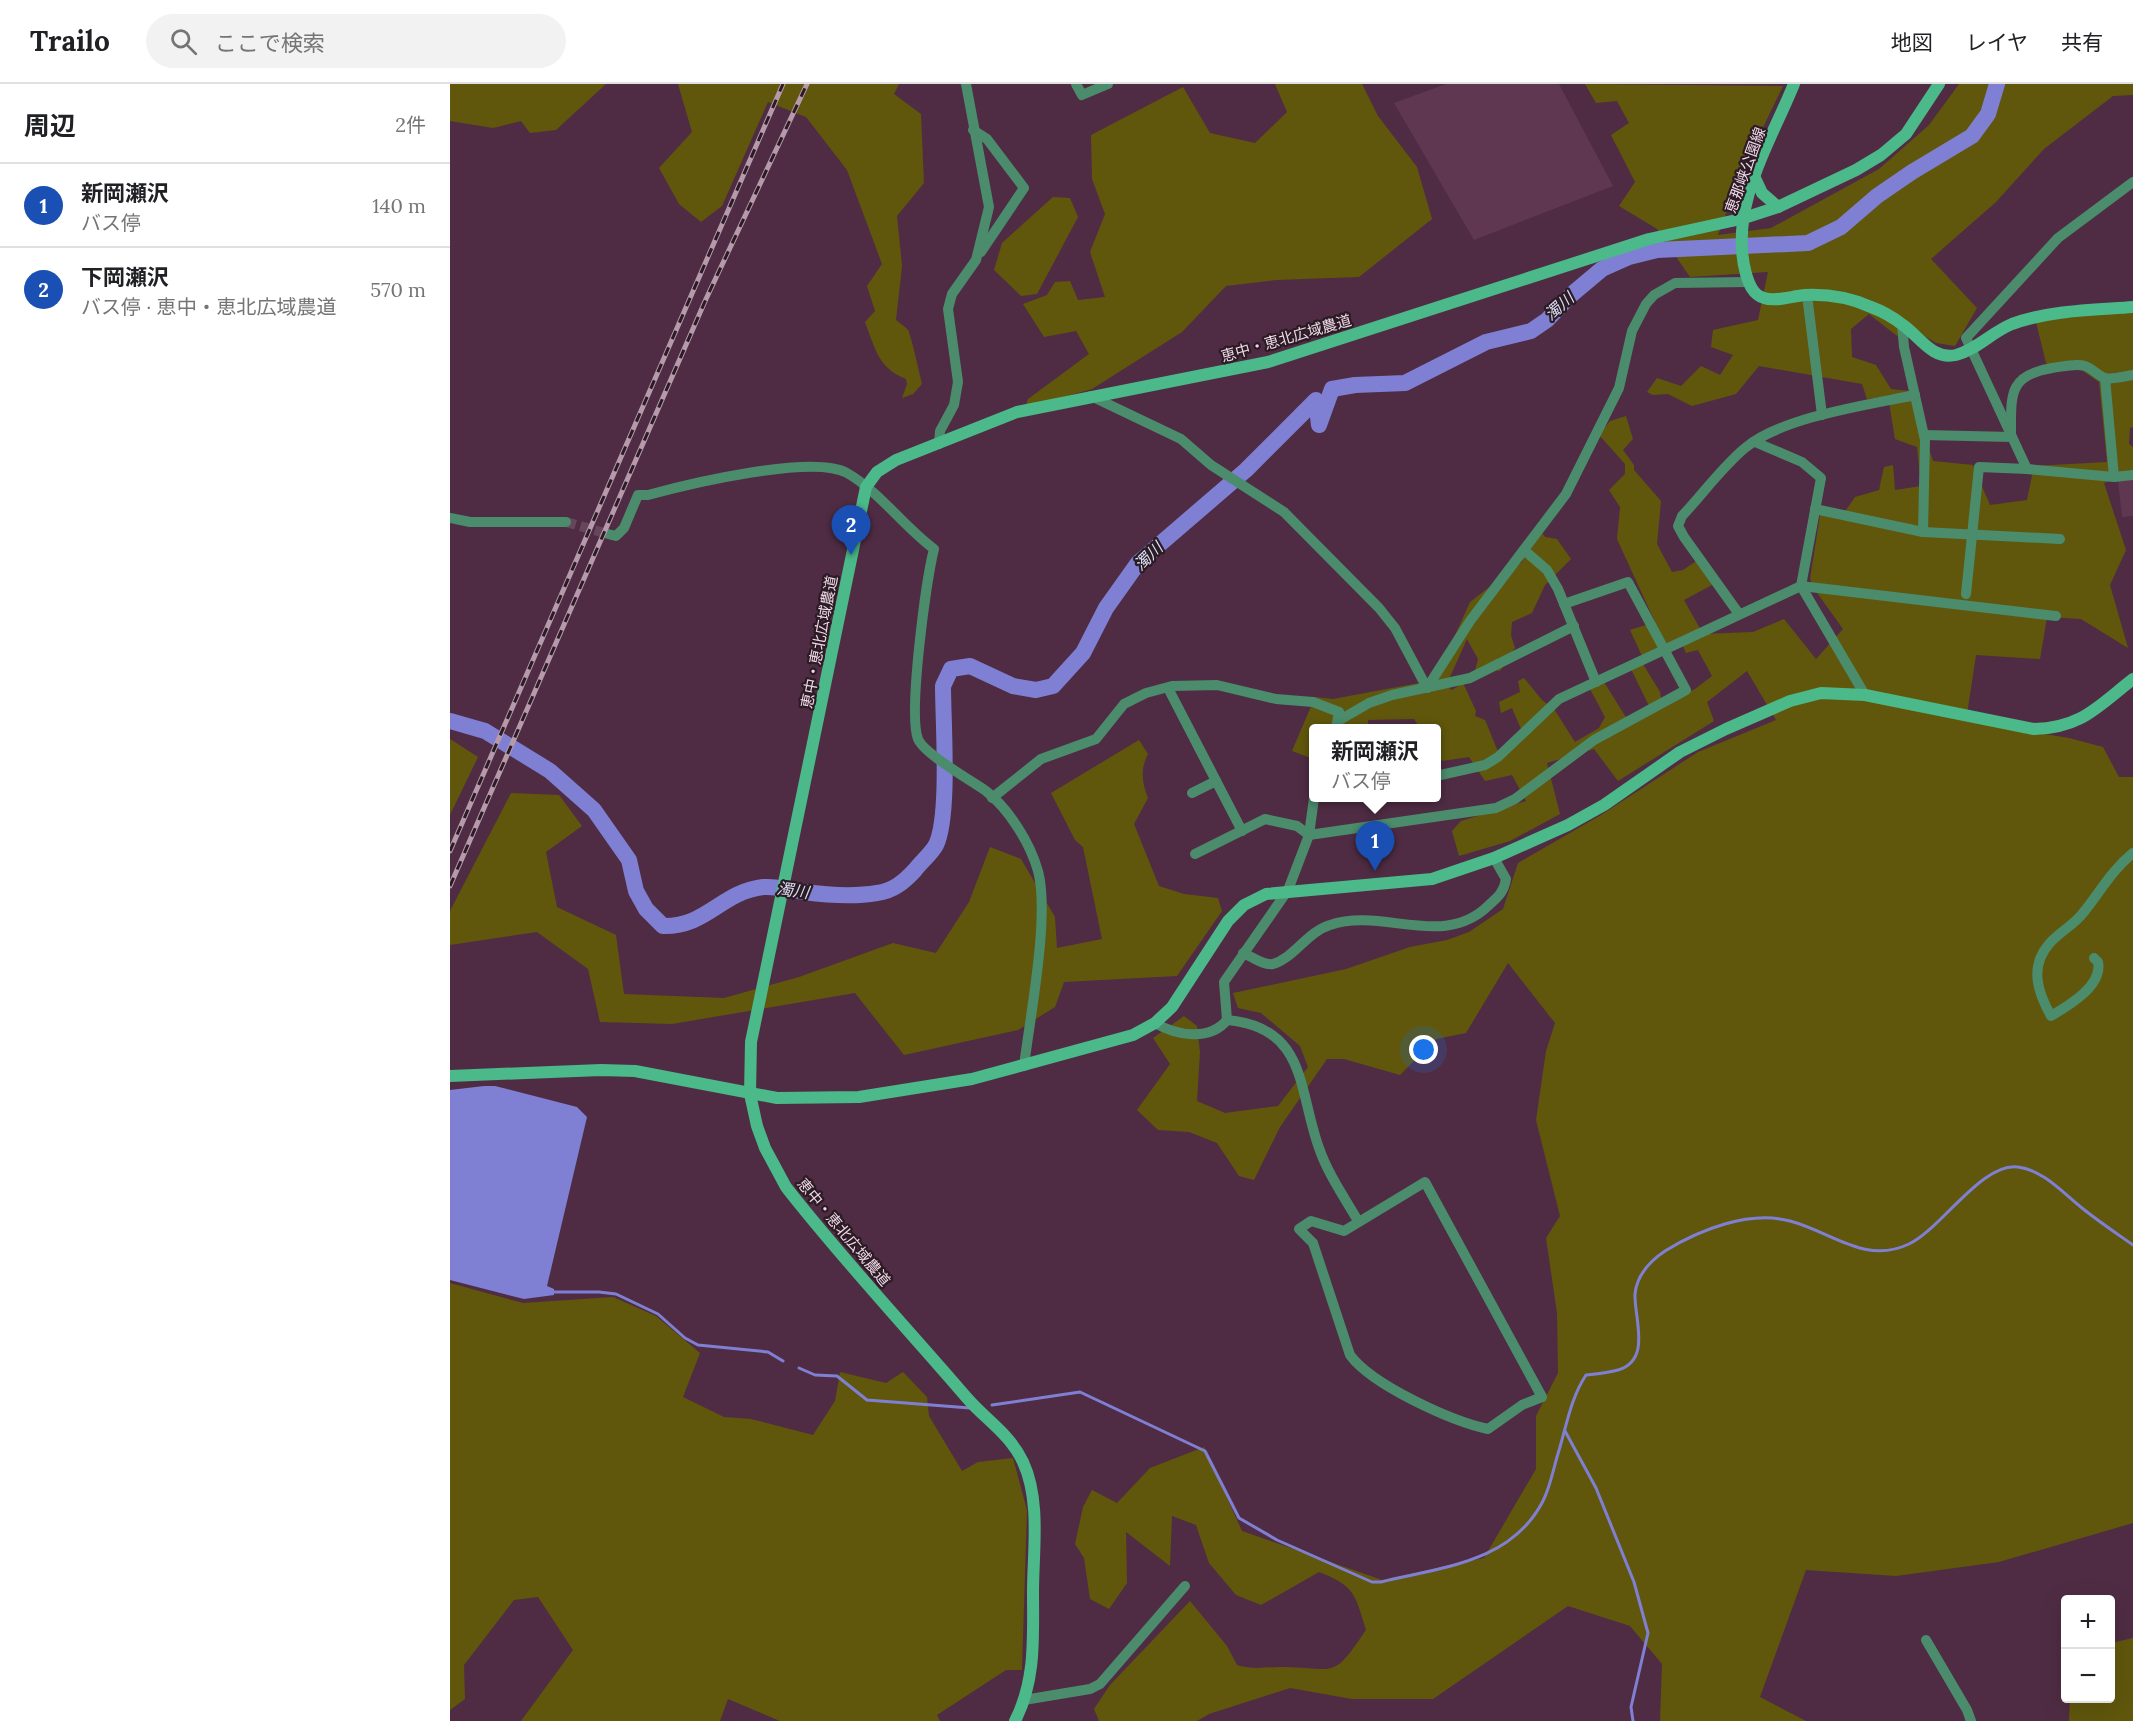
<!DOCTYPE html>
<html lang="ja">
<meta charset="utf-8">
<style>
:root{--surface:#fff;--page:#f2f2f2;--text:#202124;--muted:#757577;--line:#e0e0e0;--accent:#347159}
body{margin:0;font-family:Lora,"Noto Sans JP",serif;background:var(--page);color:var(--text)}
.controls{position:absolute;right:18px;bottom:18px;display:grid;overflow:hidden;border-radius:6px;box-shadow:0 6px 24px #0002}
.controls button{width:54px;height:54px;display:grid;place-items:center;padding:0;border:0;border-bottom:2px solid var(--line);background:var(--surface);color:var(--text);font:30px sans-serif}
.you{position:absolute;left:974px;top:966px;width:21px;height:21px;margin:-15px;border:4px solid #fff;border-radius:50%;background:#1a73e8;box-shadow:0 0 0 9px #1a73e833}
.badge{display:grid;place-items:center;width:39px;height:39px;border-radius:50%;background:var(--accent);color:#fff;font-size:20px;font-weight:700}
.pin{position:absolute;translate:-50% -50px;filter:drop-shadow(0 2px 3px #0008)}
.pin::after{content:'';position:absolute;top:32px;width:21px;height:18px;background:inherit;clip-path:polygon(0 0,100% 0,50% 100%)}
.popup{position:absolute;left:859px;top:640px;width:132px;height:78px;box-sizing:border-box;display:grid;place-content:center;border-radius:6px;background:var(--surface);filter:drop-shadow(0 2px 4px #0005);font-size:20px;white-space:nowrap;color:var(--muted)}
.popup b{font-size:22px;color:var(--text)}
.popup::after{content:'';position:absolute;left:50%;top:100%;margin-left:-12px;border:12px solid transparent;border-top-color:var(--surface)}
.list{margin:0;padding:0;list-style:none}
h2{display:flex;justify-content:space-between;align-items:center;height:78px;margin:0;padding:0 24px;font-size:26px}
h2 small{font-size:20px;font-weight:400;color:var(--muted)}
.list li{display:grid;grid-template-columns:39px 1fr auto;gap:18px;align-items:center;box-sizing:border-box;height:84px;padding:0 24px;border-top:2px solid var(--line)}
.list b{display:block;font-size:22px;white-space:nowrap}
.list p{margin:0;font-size:20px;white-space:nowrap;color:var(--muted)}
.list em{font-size:20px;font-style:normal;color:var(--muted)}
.icon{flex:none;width:33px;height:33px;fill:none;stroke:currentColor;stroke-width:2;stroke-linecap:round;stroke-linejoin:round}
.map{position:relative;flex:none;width:1683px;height:1637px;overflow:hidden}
header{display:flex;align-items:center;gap:36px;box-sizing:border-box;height:84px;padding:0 30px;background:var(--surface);border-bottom:2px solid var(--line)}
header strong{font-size:28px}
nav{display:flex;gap:33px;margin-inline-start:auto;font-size:21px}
.search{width:420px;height:54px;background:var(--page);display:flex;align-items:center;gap:15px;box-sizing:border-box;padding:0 21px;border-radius:33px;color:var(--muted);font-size:22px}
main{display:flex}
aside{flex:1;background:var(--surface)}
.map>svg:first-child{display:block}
.built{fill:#5f3750}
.green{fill:#60570c}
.water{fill:#7f80d3}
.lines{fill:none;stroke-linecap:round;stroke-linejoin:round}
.stream{stroke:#7f80d3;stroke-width:3}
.river{stroke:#7f80d3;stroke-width:16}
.street-tunnel{stroke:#67465c;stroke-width:10;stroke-dasharray:10 5;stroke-linecap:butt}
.street{stroke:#4b8c6d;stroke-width:10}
.secondary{stroke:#4bb989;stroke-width:12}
.rail-casing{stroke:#b69aac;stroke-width:5}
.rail{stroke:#2b1b25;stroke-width:3;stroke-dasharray:9;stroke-linecap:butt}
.labels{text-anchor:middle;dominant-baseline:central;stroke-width:4.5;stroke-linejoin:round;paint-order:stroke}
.street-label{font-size:15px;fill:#f1dae8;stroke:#2b1b25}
.water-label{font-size:16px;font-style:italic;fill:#dbddf3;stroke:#2b1b25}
</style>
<header>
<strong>Trailo</strong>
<div class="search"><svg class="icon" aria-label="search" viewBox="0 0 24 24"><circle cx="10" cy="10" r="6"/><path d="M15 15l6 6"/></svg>ここで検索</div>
<nav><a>地図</a><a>レイヤ</a><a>共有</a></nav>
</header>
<main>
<aside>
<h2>周辺<small>2件</small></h2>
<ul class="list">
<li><span class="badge" style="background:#1a4fb4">1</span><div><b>新岡瀬沢</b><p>バス停</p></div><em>140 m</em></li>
<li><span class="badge" style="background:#1a4fb4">2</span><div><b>下岡瀬沢</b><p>バス停 · 恵中・恵北広域農道</p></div><em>570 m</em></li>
</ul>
</aside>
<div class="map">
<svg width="1683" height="1637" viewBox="0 0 1683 1637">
<rect width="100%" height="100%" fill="#4f2c43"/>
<g class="built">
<path d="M996,0h113l54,102 -139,54 -80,-137z"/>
<path d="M1683,395v37l-11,1 -4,-36z"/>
</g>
<g class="green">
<path d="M0,0h156l-50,46 -26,3 -9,-12 -28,7 -43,-7z"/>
<path d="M228,0h221l-5,10 27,20 3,69 -27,33 5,50 -6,54c4,3 9,7 12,10 3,5 12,46 14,54l-9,10 -11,4 5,-14 -1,-5c-28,-11 -31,-31 -41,-57l10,-11 -8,-25 15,-22 -35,-94 -41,-53 -38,-15 -46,104 -21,16 -22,-18 -20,-36 33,-36z"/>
<path d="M825,0h87l16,32 39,51 15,52 -73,58 -83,3 -50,6 -44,46 -90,57 -67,19 3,-9 61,-45 -13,-23 -32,6 -21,-33 24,-9 8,-13 15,-1 8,19 27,-3 -15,-45 15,-38 -13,-35 -1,-44 92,-48 27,46 45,10 32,-31z"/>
<path d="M1135,0l198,2 -42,87 -23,62 53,-7 108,-59 50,-44 30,-41h174v11l-20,1 -69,53 -48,53 -65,57 46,49 -22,38 -19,-3 -30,-18 -9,11 -28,-22 -18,15 1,28 24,8 15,24 19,2 23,70 40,4 17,40 37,-5 7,-34 73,-4 -8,-80 -19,-13 -33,-2 -13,-53 99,-3v116l-3,1 -1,16 4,3v25l-29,11 22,67 -16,35 18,63 -47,-29 -34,-2 -7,42 -64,-4 -10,66 103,17 34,9 16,30h14v746l-134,39 -103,14 -90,-6 -46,127 46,24h-146l2,-57 -32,-38 -62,-20 -135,93h-81l-62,-11 -81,26 -12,7h-98l-5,-12 16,-24 80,-84 37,45 10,19c16,5 29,2 46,2 55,1 49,13 83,-37 -11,-36 -11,-44 -47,-58l-58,33 -25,-10 -27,-32 -13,-38 -24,-9 -2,50 -44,-34 1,51 -18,26 -19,-10 -6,-41 -9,-14 8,-37 9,-17 25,13 33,-35 54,-21 38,84 140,49 102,-22 52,-89v-53l22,-43 -1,-60 -11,-75 14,-22 -24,-96 10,-69 9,-28 -47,-60 -42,70 -30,6 -36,36 -56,-16h-17l-47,68 -26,53 -15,-4 -22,-33 -28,-11 -31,-2 -21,-20 33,-46 -17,-26 31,-22 13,10 3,26 -3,49 28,12 53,-7 30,-39 -8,-21 -39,-33 -23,-5 -5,-15 113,-24 64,-22 37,-7 22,-8 34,-23 15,-46 83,-48 97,-63 78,-32 -29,-49 -40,31 7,19 -96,60 -24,-32 -47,14 13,51 -50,27 -51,15 -7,-25 9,-10 65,-20 -14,-26 -27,6 -16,-24 -27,4 -5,-8 -1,-25h-16l-6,-9 -46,1v8h-54l-1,31 -21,-8 23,-54 18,2 102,-19 35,-78 52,-40 5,-23 11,-12 7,10 12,2 14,20 -26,26 -13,28 -20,9 -1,13 4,13 -15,23 -17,-3 -9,6 4,-15 -11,-20 -21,47 6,4 11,-7 13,28 -1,5 10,4 16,39 23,-23 -12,-28 -11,5 -2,-11 21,-10 -2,-11 6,-3 18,22 12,9 21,33 24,-14 6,-11 -15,-28 14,-7 23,37 22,-13 -18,-37 12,-5 17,28 2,12 33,-15 17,-13 -14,-26 -12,3 -3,-7 -41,10 -12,-26 25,-8 -38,-83 3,-32 -11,-17 16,-16v-10l-26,-29 11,-14 16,-5 7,23 -10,11 11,15v5l27,31 -4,43 15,28 11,-2 15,-10 16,24 -30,16 19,34 50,-2 31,-13 32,40 27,-30 -28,-39 -5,-11 10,-64 24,-2 11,-16 24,-7 5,-23 9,-2 2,25 26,-4 -4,-39 -22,-8 -7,-43 -21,3 -5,-15 -103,-18 -23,28 -44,12 -24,-12 -15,1 -6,-3 10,-14 24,8 20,-20 19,9 13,-20 -22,-8 2,-17 45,-10 10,-48 -78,5 -33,-48 -38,-23 16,-24 -24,-47 18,-12 -12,-22 -21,2z"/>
<path d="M603,113l17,1 8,19 -41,77 -16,2 -27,-26 8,-27z"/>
<path d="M0,655l28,18 -28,58z"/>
<path d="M689,656l9,14c-8,15 -6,29 0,44l-14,26 25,62 25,8 34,4 4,13 -45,65 -113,6 -9,25 -37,23 -114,25 -49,-62 -183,31 -72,-2 -12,-53 -51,-37 -87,13v-34l61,-118 48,2 23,31 -36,26 11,55 59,28 8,59 100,4 75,-21 94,-34 43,10 33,-51 21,-55 31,12 34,58 2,31 45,-9 -19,-92 -8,-7 -24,-47z"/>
<path d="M0,1199l73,20 90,-6 43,19 44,37 -17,44 41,20 27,2 62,16 22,-34 5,-29 46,11 17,-11 24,25 2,19 33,55 16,-9 35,-4 14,52 -5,160h-16l-69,45 3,6h-160l-52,-22 -8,22h-199l52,-71 -35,-53 -24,3 -50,65 1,34 -15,11z"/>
<path d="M1683,1554v83h-64l1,-22 40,-1 1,-55z"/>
</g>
<path class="water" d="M34,1002h11l82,21 10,10 -40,169 7,3v6l-30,4 -74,-19v-190z"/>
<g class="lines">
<g class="stream">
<path d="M100,1208h49l17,2 42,20 27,24 13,7 70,7 15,9"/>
<path d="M349,1284l16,7 22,1 30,24 103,8"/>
<path d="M542,1321l88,-13 125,59 34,67 38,22 95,42h9c61,-15 130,-19 162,-81 7,-14 10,-30 14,-44 9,-28 13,-58 29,-82 10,-1 22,-2 32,-5 34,-10 16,-52 17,-76 2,-19 15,-33 30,-43 34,-21 84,-41 125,-30 42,11 75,44 119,23 32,-15 73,-82 109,-77 25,3 45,26 64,41 16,13 34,25 51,37"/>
<path d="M1115,1347l31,57 38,94 14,51 -17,74 2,14"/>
</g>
<path class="river" d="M0,637l35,10 65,40 44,39 35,50 7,31 10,18 17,17c44,1 58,-34 100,-39 13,-1 28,3 41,5 23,3 49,5 73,1 16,-2 27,-11 38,-23 6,-8 16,-16 21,-25 14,-29 7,-123 7,-159l8,-17 19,-3 43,20 23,4 17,-4 30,-33 23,-45 32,-45 108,-93 70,-70 3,25 13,-36 23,-4 50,-2 81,-41 45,-11 16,-11 24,-25 31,-26 27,-12 28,-7 151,-7 33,-16 36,-31 35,-24 60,-36 16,-22 9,-30"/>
<path class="street-tunnel" d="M116,438l42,12"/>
<g class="street">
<path d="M626,0l6,11 26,-11"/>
<path d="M523,46l14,9 37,49 -43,64"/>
<path d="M1683,98l-75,56 -92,100 61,131 87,8 19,-2"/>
<path d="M1357,211l15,120"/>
<path d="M1452,241l2,22 21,93 -2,92"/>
<path d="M1655,294l9,99"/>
<path d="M641,312l90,43 30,26 73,47 95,96 16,20 32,60"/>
<path d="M1561,348c0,-38 -2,-57 41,-64 10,-1 23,-5 33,-2 7,2 13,10 20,12 8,2 20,-2 28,-3"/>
<path d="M1474,351l88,2"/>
<path d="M1305,358l47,20 19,16 -20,108 64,109"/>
<path d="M489,360l1,-13 14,-26 4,-23 -10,-73 4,-15 24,-34 13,-53 -23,-123"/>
<path d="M1365,425l108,23 137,7"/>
<path d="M0,434l20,4h96"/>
<path d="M158,450l8,2 8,-8 14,-33h10c40,-11 165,-41 199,-22 33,19 57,54 87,76 -8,31 -26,165 -16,190 6,15 54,42 68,52 23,18 44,52 52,80 12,44 -8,146 -14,195"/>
<path d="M1074,466l23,20 11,19 38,93"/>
<path d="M1516,510l13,-127 48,2"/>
<path d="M1289,530l-55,-77 -6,-11 4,-10c20,-21 40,-49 63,-68 37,-31 122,-43 170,-53"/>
<path d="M718,604l74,143"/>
<path d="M977,604l43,-67 96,-127 53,-106 13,-57 14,-27 8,-9 21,-12 73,-1"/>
<path d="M888,637l31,-18 23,-8 78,-17 104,-52"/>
<path d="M986,692l49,-11 13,-8 61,-58 242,-113 255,30"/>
<path d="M742,709l24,-12"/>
<path d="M542,714l49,-39 55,-20 28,-35 22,-11 26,-7 45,-1 59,14 37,3 26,10 -3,16"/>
<path d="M745,770l70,-35 32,7 12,9 187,-27 19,-9 79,-59 92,-50 -58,-108 -64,22"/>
<path d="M793,869c8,3 21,13 30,11 21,-6 34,-32 57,-39 53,-18 114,25 159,-20 9,-8 15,-13 17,-26l-12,-21"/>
<path d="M1644,874l4,4c5,24 -30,44 -47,54 -13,-23 -22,-49 -2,-72 10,-12 25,-19 34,-31 17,-21 29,-43 50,-60"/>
<path d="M777,936c80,7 71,70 92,128 9,26 25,49 39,73"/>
<path d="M705,939c22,13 55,18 72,-3l-3,-38 64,-92 21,-55 5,-37"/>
<path d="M975,1098l117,215 -20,8 -34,24c-37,-8 -116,-44 -138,-74l-37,-112 -14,-14 12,-8 33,10z"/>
<path d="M1476,1556l41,70 4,11"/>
<path d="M574,1616l66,-11 10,-5 85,-98"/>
</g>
<g class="secondary">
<path d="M1344,0c-24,59 -66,124 -48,190 3,10 7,21 18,24 12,4 28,-2 41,-3 22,-1 46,3 66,12 11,4 23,11 32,18 17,12 29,35 53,30 20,-5 36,-23 56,-31 38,-14 81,-14 121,-17"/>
<path d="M1305,94l7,15 16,14"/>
<path d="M0,992l151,-6 34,1 142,27 82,-1 113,-18 161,-44 22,-12 17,-16 56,-86 16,-16 22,-11 166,-15 62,-21 74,-33 36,-20 76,-53 46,-23 64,-28 31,-8 44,2 169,34c47,-1 63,-22 99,-50"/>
<path d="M565,1637c21,-41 18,-83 18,-129 0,-41 8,-91 -10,-130 -13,-28 -37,-42 -56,-64 -60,-70 -124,-138 -181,-211l-21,-39 -8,-22 -7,-32 1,-52 115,-555 11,-15 19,-12 121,-48 251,-50 381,-123 92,-20 37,-12 78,-37 25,-15 25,-21 33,-50"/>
</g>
<defs>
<g id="rail">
<path d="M0,767l333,-767"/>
<path d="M0,802l256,-587 101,-215"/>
</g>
</defs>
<use href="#rail" class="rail-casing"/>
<use href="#rail" class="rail"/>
</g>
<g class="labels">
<g class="street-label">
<text transform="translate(1295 86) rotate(-70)">恵那峡公園線</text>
<text transform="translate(836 254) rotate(-16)">恵中・恵北広域農道</text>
<text transform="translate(369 558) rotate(-79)">恵中・恵北広域農道</text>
<text transform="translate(394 1148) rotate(50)">恵中・恵北広域農道</text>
</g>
<g class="water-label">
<text transform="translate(1109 222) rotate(-41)">濁川</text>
<text transform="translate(698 472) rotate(-44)">濁川</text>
<text transform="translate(343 806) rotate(8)">濁川</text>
</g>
</g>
</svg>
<div class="controls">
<button>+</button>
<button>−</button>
</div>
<div class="you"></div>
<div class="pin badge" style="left:925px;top:787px;background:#1a4fb4">1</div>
<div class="popup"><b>新岡瀬沢</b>バス停</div>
<div class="pin badge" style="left:401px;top:471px;background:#1a4fb4">2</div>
</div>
</main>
